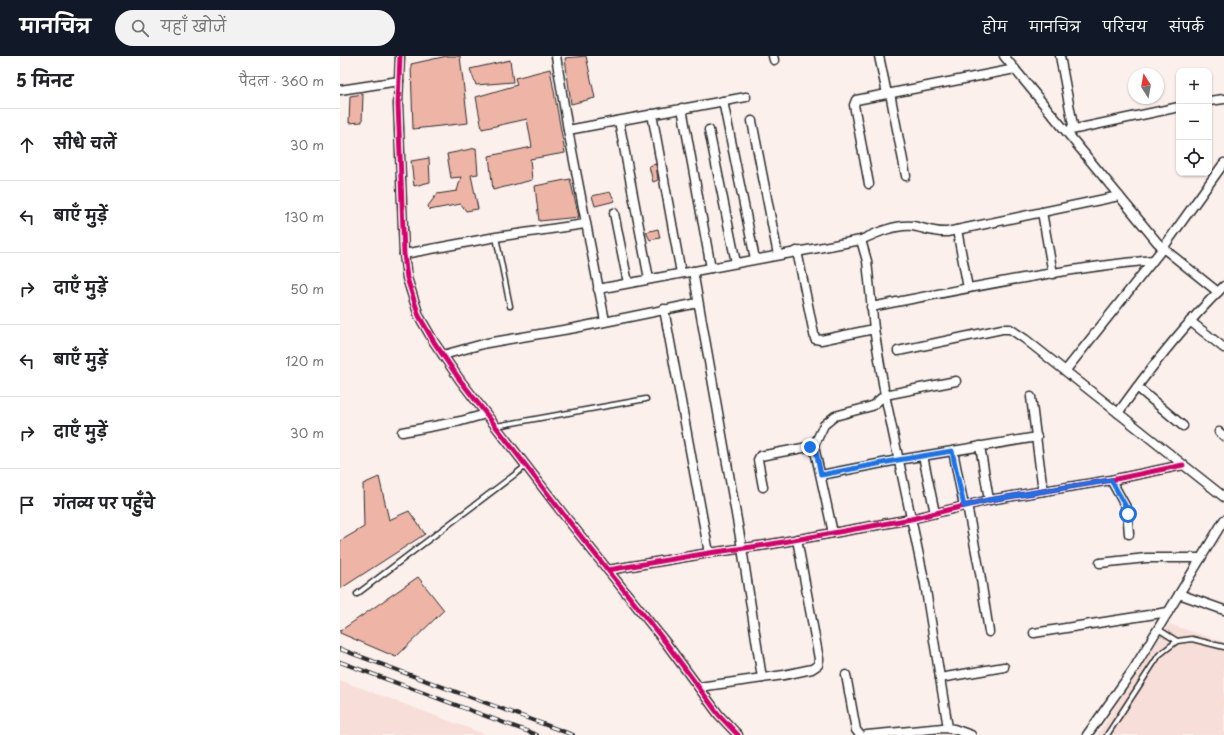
<!DOCTYPE html>
<html lang="hi">
<meta charset="utf-8">
<style>
:root{--surface:#fff;--page:#f2f2f2;--text:#202124;--muted:#757577;--line:#e0e0e0;--accent:#111827}
body{margin:0;font-family:"Playpen Sans","Playpen Sans Deva",sans-serif;background:var(--page);color:var(--text)}
.controls{position:absolute;right:12px;top:12px;display:grid;overflow:hidden;border-radius:8px;box-shadow:0 1px 3px #0004}
.controls button{width:36px;height:36px;display:grid;place-items:center;padding:0;border:0;border-bottom:1px solid var(--line);background:var(--surface);color:var(--text);font:20px sans-serif}
.compass{position:absolute;left:788px;top:12px;width:36px;height:36px;border-radius:50%;background:var(--surface);box-shadow:0 1px 3px #0004;rotate:349deg}
.stop{position:absolute;width:12px;height:12px;margin:-9px;border:3px solid #1a73e8;border-radius:50%;background:#fff}
.stop.end{background:#1a73e8;border-color:#fff;box-shadow:0 1px 4px #0008}
.list{margin:0;padding:0;list-style:none}
h2{display:flex;justify-content:space-between;align-items:center;height:52px;margin:0;padding:0 16px;font-size:17px}
h2 small{font-size:13px;font-weight:400;color:var(--muted)}
.list li{display:grid;grid-template-columns:26px 1fr auto;gap:12px;align-items:center;box-sizing:border-box;height:72px;padding:0 16px;border-top:1px solid var(--line)}
.list b{display:block;font-size:15px;white-space:nowrap}
.list em{font-size:13px;font-style:normal;color:var(--muted)}
.icon{flex:none;width:22px;height:22px;fill:none;stroke:currentColor;stroke-width:2;stroke-linecap:round;stroke-linejoin:round}
.map{position:relative;flex:none;width:884px;height:679px;overflow:hidden}
header{display:flex;align-items:center;gap:24px;box-sizing:border-box;height:56px;padding:0 20px;background:var(--accent);color:#fff}
header strong{font-size:19px}
nav{display:flex;gap:22px;margin-inline-start:auto;font-size:14px}
.search{width:280px;height:36px;background:var(--page);display:flex;align-items:center;gap:10px;box-sizing:border-box;padding:0 14px;border-radius:22px;color:var(--muted);font-size:15px}
main{display:flex}
aside{flex:1;background:var(--surface)}
.map>svg:first-child{display:block}
.built{fill:#f8ded8}
.building{fill:#eeb5a7;stroke:#2b2b2b}
.lines{fill:none;stroke-linecap:round;stroke-linejoin:round}
.service-casing{stroke:#2b2b2b;stroke-width:7}
.minor-casing{stroke:#2b2b2b;stroke-width:11}
.service{stroke:#fff;stroke-width:4}
.minor{stroke:#fff;stroke-width:8}
.rail-casing{stroke:#2b2b2b;stroke-width:4}
.rail{stroke:#fff;stroke-width:2.5;stroke-dasharray:8;stroke-linecap:butt}
.cycleway-casing{stroke:#fff;stroke-width:8}
.cycleway{stroke:#d6006c;stroke-width:5}
.route{stroke:#1a73e8;stroke-width:5}
</style>
<header>
<strong>मानचित्र</strong>
<div class="search"><svg class="icon" aria-label="search" viewBox="0 0 24 24"><circle cx="10" cy="10" r="6"/><path d="M15 15l6 6"/></svg>यहाँ खोजें</div>
<nav><a>होम</a><a>मानचित्र</a><a>परिचय</a><a>संपर्क</a></nav>
</header>
<main>
<aside>
<h2>5 मिनट<small>पैदल · 360 m</small></h2>
<ul class="list">
<li><svg class="icon" aria-label="ahead" viewBox="0 0 24 24"><path d="M12 20V5M6 11l6-6 6 6"/></svg><div><b>सीधे चलें</b></div><em>30 m</em></li>
<li><svg class="icon" aria-label="left" viewBox="0 0 24 24"><path d="M17 20v-9H6M10 6l-5 5 5 5"/></svg><div><b>बाएँ मुड़ें</b></div><em>130 m</em></li>
<li><svg class="icon" aria-label="right" viewBox="0 0 24 24"><path d="M7 20v-9h11M14 6l5 5-5 5"/></svg><div><b>दाएँ मुड़ें</b></div><em>50 m</em></li>
<li><svg class="icon" aria-label="left" viewBox="0 0 24 24"><path d="M17 20v-9H6M10 6l-5 5 5 5"/></svg><div><b>बाएँ मुड़ें</b></div><em>120 m</em></li>
<li><svg class="icon" aria-label="right" viewBox="0 0 24 24"><path d="M7 20v-9h11M14 6l5 5-5 5"/></svg><div><b>दाएँ मुड़ें</b></div><em>30 m</em></li>
<li><svg class="icon" aria-label="arrive" viewBox="0 0 24 24"><path d="M6 21V4h12l-3 4 3 4H6"/></svg><div><b>गंतव्य पर पहुँचे</b></div></li>
</ul>
</aside>
<div class="map">
<svg width="884" height="679" viewBox="0 0 884 679">
<rect width="100%" height="100%" fill="#fcf0ed"/>
<filter id="ink" filterUnits="userSpaceOnUse"><feTurbulence type="fractalNoise" baseFrequency=".025" numOctaves="2"/><feDisplacementMap in="SourceGraphic" scale="8" xChannelSelector="R" yChannelSelector="G"/><feConvolveMatrix kernelMatrix="1 2 1 2 8 2 1 2 1" color-interpolation-filters="sRGB"/></filter>
<g filter="url(#ink)">
<g class="built">
<path d="M829,568l55,18v93h-127z"/>
<path d="M0,624l147,55h-147z"/>
</g>
<g class="building">
<path d="M107,0h13l8,67 -55,6 -2,-65z"/>
<path d="M246,0l9,42 -24,6 -6,-46z"/>
<path d="M170,4l3,22 -37,3 -6,-16z"/>
<path d="M210,13l15,84 -35,6 2,21 -39,10 -4,-34 43,-9 -5,-28 -45,10 -6,-32 41,-12 -2,-7z"/>
<path d="M23,38l-1,28 -13,1 1,-27z"/>
<path d="M136,92l2,26 -7,1 7,34 -12,2 -5,-7 -32,6 -1,-4 9,-12 20,-3 4,-14 -10,1 -4,-24z"/>
<path d="M89,102l1,24 -16,4 -3,-25z"/>
<path d="M316,108l2,16 -5,2 -4,-16z"/>
<path d="M230,123l9,38 -40,4 -4,-35z"/>
<path d="M270,136l5,9 -20,5 -3,-10z"/>
<path d="M318,173l2,9 -10,2 -4,-8z"/>
<path d="M39,421l10,43 20,-9 16,23 -85,55v-48l24,-14 -1,-43z"/>
<path d="M78,521l26,33 -48,47 -56,-24v-2z"/>
</g>
<g class="lines">
<defs>
<g id="service">
<path d="M156,181l14,69"/>
<path d="M156,370l150,-27"/>
<path d="M17,538l169,-128"/>
<path d="M818,573l19,12"/>
<path d="M767,679l52,-80 18,-14 15,-2 32,8"/>
</g>
<g id="minor">
<path d="M60,0l-2,48 6,150 3,24 12,38 15,26 26,38 104,135 102,128 53,72 19,20"/>
<path d="M216,0l12,74 37,191"/>
<path d="M433,0l1,4"/>
<path d="M539,0l8,38"/>
<path d="M664,0l153,186 6,6 55,44"/>
<path d="M720,0l12,64 1,5 -4,8"/>
<path d="M0,34l59,-9"/>
<path d="M550,37l16,83"/>
<path d="M383,45l32,158"/>
<path d="M869,45l15,-2"/>
<path d="M342,52l29,160"/>
<path d="M312,58l29,159"/>
<path d="M279,65l30,158"/>
<path d="M412,65l26,134"/>
<path d="M228,74l178,-33"/>
<path d="M369,74l27,133"/>
<path d="M731,74l108,-23"/>
<path d="M529,128l-15,-79 2,-5 159,-31"/>
<path d="M702,156l11,62"/>
<path d="M274,157l14,70"/>
<path d="M617,174l11,58"/>
<path d="M521,184l6,21 7,68 11,66 40,189 23,144"/>
<path d="M457,195l18,88 6,1 53,-11"/>
<path d="M64,198l92,-17 89,-13"/>
<path d="M353,215l49,277 20,130"/>
<path d="M258,233l263,-49c15,-7 35,-16 52,-14 11,2 22,7 34,6l172,-36"/>
<path d="M531,251c93,-18 187,-38 282,-47"/>
<path d="M324,253l45,244"/>
<path d="M850,265l34,27"/>
<path d="M558,295l104,-22h8l15,10 199,158"/>
<path d="M103,299l44,-12 88,-15 123,-25"/>
<path d="M726,314l97,-122 61,-85"/>
<path d="M797,331l46,39"/>
<path d="M691,341l12,94"/>
<path d="M778,357c32,-45 66,-88 106,-127"/>
<path d="M62,376l59,-11 25,-7"/>
<path d="M879,376l5,4"/>
<path d="M640,390l9,54"/>
<path d="M473,392l11,-23 11,-9 37,-10 13,-11 71,-14"/>
<path d="M613,395l11,55"/>
<path d="M583,400l12,57"/>
<path d="M481,419l77,-15 139,-23"/>
<path d="M771,424l16,29 2,25"/>
<path d="M423,431l-5,-27 2,-4 48,-9 5,1 2,3 18,82"/>
<path d="M627,449l13,68 9,59"/>
<path d="M760,507l46,-5h55"/>
<path d="M268,514l101,-17 57,-8 145,-26 78,-19 122,-20 72,-15"/>
<path d="M839,538l45,16"/>
<path d="M694,577l134,-21"/>
<path d="M506,619l10,55 4,5"/>
<path d="M600,622l64,-11"/>
<path d="M359,631l85,-12 28,-6 6,-4 1,-6 -22,-120"/>
<path d="M527,679l76,-7 11,1 17,6"/>
<path d="M747,679l46,-65 91,-150"/>
</g>
</defs>
<use href="#service" class="service-casing"/>
<use href="#minor" class="minor-casing"/>
<use href="#service" class="service"/>
<use href="#minor" class="minor"/>
<defs>
<g id="rail">
<path d="M0,593l233,86"/>
<path d="M0,606l197,73"/>
</g>
</defs>
<use href="#rail" class="rail-casing"/>
<use href="#rail" class="rail"/>
<defs>
<g id="cycleway">
<path d="M60,0l-2,48 6,150 3,24 12,38 15,26 26,38 104,135 102,128 53,72 19,20"/>
<path d="M268,514l101,-17 57,-8 145,-26 78,-19 122,-20 72,-15"/>
</g>
</defs>
<use href="#cycleway" class="cycleway-casing"/>
<use href="#cycleway" class="cycleway"/>
</g>
</g>
<g class="lines" filter="url(#ink)">
<path class="route" d="M470,391l3,1 3,3 5,24 77,-15 54,-9 12,55 25,-6 122,-20 14,25 3,9"/>
</g>
</svg>
<div class="controls">
<button>+</button>
<button>−</button>
<button><svg class="icon" aria-label="locate" viewBox="0 0 24 24"><circle cx="12" cy="12" r="6"/><path d="M12 2v4M12 18v4M2 12h4M18 12h4"/></svg></button>
</div>
<svg class="compass" viewBox="-18 -18 36 36"><path d="M0-13l5 13h-10z" fill="#e53935"/><path d="M0 13l5-13h-10z" fill="#757577"/></svg>
<div class="stop" style="left:788px;top:458px"></div>
<div class="stop end" style="left:470px;top:391px"></div>
</div>
</main>
